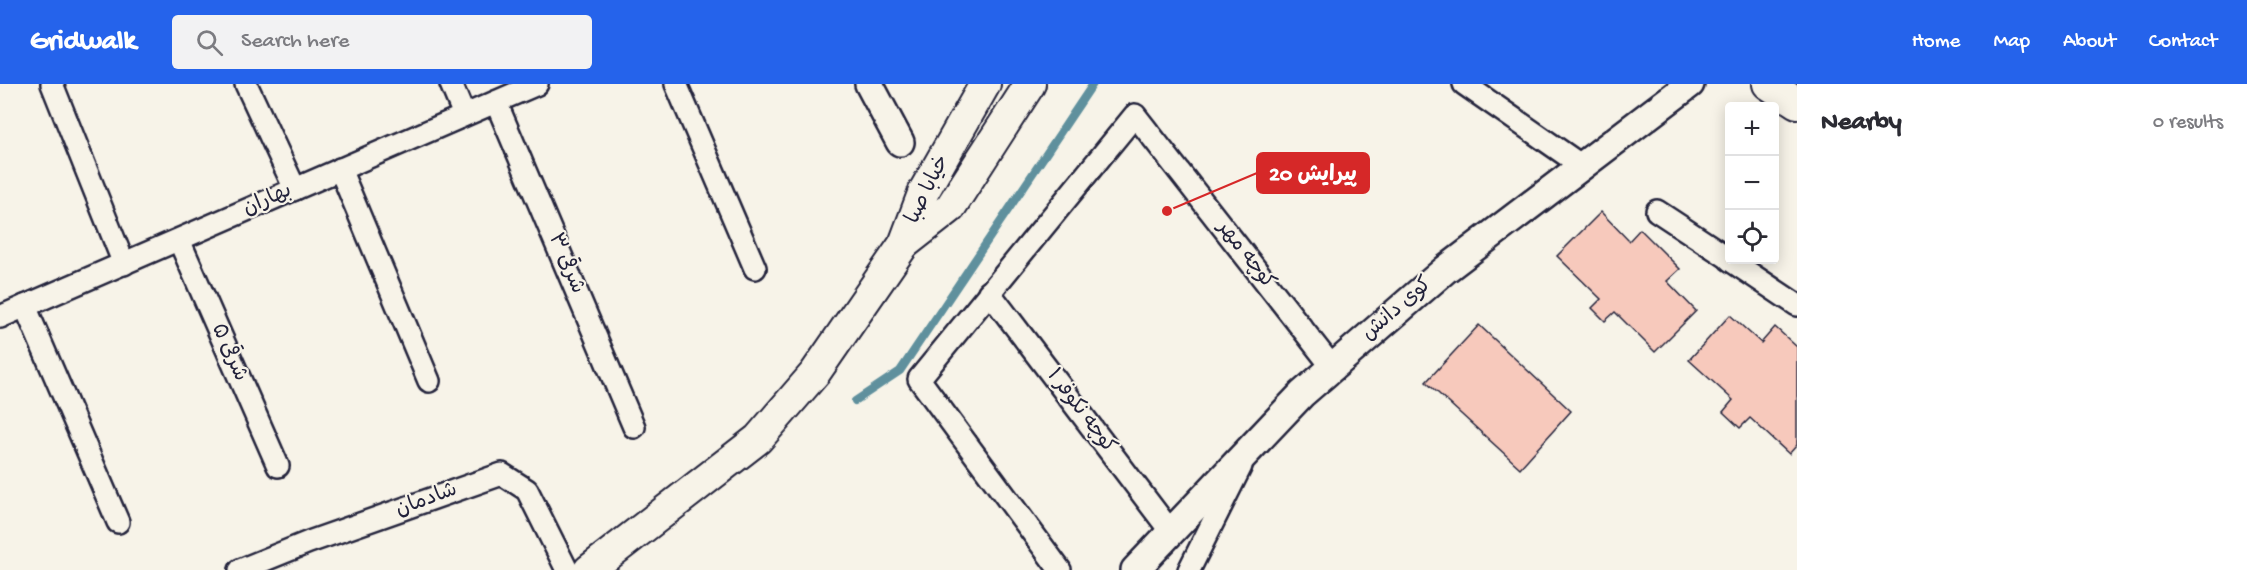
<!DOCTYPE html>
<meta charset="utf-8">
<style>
:root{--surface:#fff;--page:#f2f2f3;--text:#2b2b33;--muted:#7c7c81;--line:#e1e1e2;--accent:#2563eb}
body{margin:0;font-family:"Gochi Hand","Playpen Sans Arabic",sans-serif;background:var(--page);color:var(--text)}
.controls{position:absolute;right:18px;top:18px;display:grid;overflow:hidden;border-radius:6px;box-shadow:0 3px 15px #0003}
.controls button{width:54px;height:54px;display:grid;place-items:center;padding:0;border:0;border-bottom:2px solid var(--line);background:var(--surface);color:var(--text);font:30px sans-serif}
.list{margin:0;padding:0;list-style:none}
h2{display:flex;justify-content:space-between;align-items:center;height:78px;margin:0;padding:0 24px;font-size:26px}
h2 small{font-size:20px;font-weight:400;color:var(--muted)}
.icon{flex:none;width:33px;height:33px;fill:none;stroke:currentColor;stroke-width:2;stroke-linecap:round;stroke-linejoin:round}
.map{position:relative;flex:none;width:1797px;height:486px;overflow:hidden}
header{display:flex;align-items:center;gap:36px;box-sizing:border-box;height:84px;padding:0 30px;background:var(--accent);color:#fff}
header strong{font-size:28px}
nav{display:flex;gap:33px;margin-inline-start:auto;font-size:21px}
.search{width:420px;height:54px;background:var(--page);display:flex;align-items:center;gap:15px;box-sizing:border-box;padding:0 21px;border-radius:6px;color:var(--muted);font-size:22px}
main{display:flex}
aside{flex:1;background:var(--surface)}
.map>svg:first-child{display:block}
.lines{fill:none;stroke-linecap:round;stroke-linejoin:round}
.stream{stroke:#5f909d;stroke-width:8}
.building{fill:#f7c9bc;stroke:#22223b;stroke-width:1.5}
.minor-casing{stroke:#22223b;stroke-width:26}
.tertiary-casing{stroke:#22223b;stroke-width:32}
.secondary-casing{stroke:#22223b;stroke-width:34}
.minor{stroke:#f7f3e8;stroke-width:21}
.tertiary{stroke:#f7f3e8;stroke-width:27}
.secondary{stroke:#f7f3e8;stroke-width:30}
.labels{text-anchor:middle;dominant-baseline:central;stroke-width:4.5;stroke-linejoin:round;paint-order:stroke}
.street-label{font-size:21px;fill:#22223b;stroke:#f7f3e8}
.leader{fill:none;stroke:#d62828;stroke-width:2}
.callout-dot{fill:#d62828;stroke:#f7f3e8;stroke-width:2}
.callout{fill:#d62828;stroke:#d62828;stroke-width:2}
.callout-label{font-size:22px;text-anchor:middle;font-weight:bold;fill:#fff}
</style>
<header>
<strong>Gridwalk</strong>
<div class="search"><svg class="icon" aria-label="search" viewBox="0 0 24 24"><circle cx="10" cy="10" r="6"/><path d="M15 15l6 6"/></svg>Search here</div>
<nav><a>Home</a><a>Map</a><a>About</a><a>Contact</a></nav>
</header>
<main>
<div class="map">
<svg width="1797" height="486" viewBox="0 0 1797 486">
<rect width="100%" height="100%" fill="#f7f3e8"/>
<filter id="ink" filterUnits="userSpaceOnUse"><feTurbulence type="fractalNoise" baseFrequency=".0167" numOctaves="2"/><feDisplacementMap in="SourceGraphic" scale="12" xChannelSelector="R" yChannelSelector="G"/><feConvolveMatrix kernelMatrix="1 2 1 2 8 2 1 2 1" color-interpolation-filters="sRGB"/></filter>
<g filter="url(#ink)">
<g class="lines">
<path class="stream" d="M855,317l45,-30 193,-287"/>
</g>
<g class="building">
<path d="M1601,128l28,29 11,-12 40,40 -13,12 29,30 -41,41 -40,-40 -10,9 -13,-13 9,-9 -44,-43z"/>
<path d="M1730,231l31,28 14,-16 22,20v98l-8,9 -39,-36 -10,10 -17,-16 10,-12 -44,-40z"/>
<path d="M1479,241l92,86 -51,57 -94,-86z"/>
</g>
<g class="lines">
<defs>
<g id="minor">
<path d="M52,0l72,180"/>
<path d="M246,0l49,105"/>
<path d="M451,0l13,31"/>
<path d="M676,0l79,184"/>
<path d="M1464,0l118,82"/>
<path d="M496,18l138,325"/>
<path d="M340,85l89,212"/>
<path d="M1657,127l73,48"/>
<path d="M179,156l99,226"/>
<path d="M1730,176l67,45"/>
<path d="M989,208l182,240"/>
<path d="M25,222l93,216"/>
<path d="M0,233l537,-233"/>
<path d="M240,486l69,-28 193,-68 25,16 40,80"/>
<path d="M1060,486l-141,-191 216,-264 198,253"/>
<path d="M1189,486l52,-104"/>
</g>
<g id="tertiary">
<path d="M869,0l31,58"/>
<path d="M1135,486l167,-176 143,-124 245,-186"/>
</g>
<g id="secondary">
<path d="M1768,0l29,19"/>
<path d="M904,160l46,-36 80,-124"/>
<path d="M589,486l169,-131 57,-66 89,-129 20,-53 61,-107"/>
</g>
</defs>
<use href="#minor" class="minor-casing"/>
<use href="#tertiary" class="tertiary-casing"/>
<use href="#secondary" class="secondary-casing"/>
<use href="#minor" class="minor"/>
<use href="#tertiary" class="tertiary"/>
<use href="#secondary" class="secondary"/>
</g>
</g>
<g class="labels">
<g class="street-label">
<text transform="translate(929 106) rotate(-64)">خیابا صبا</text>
<text transform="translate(268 117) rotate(-24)">بهاران</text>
<text transform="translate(1245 172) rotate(52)">کوچه مهر</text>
<text transform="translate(565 180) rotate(67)">۳ شرقی</text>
<text transform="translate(1398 226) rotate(-41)">کوی دانش</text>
<text transform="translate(228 269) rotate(66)">۵ شرقی</text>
<text transform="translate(1080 328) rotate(53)">کوچه نکوفر ۱</text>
<text transform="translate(427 417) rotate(-20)">شادمان</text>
</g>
</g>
<path class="leader" d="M1167 127L1257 89"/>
<circle class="callout-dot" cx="1167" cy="127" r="6"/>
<rect class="callout" x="1257" y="69" width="112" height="40" rx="6"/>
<g class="callout-label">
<text x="1313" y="96">پیرایش 20</text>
</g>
</svg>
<div class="controls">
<button>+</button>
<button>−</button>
<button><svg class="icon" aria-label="locate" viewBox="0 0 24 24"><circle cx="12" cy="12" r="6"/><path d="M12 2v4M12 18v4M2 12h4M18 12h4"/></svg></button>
</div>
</div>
<aside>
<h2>Nearby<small>0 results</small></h2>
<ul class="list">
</ul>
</aside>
</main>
